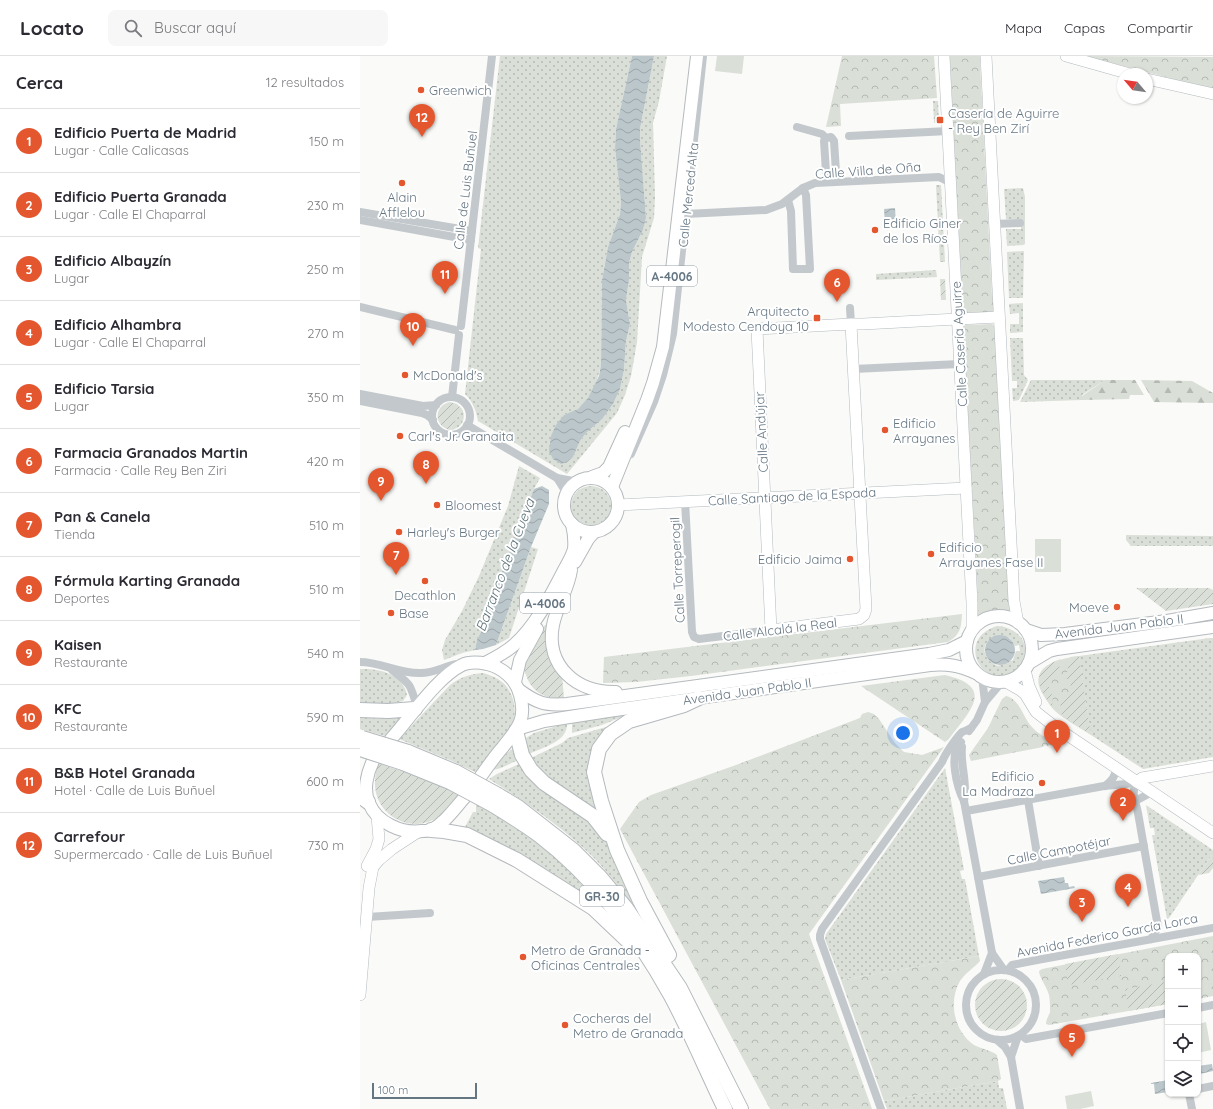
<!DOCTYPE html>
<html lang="es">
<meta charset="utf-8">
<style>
:root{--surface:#fff;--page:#f7f7f7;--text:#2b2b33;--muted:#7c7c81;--line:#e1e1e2;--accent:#e4572e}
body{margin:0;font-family:Quicksand,sans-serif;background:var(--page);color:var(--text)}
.controls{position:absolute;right:12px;bottom:12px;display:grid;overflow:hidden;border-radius:8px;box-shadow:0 1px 3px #0004}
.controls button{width:36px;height:36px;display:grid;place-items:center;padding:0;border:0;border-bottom:1px solid var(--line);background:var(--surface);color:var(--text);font:20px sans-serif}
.compass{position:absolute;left:757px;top:12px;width:36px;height:36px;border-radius:50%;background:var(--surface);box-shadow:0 1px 3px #0004;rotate:299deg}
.scale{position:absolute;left:12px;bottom:10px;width:105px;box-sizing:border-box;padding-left:4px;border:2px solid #657683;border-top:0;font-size:11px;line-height:14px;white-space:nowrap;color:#657683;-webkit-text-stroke:3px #fff;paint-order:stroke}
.you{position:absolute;left:543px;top:677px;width:14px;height:14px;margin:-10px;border:3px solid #fff;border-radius:50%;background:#1a73e8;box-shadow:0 0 0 6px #1a73e833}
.badge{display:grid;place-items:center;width:26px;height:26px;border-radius:50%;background:var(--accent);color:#fff;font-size:13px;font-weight:700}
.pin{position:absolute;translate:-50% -33px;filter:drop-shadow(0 1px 2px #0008)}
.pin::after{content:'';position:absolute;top:21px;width:14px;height:12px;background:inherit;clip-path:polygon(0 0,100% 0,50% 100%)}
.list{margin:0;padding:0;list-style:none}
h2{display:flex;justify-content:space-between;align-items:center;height:52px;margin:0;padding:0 16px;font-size:17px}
h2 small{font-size:13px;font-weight:400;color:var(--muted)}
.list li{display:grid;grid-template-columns:26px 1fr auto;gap:12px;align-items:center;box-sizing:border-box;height:64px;padding:0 16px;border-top:1px solid var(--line)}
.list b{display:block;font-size:15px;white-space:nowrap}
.list p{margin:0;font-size:13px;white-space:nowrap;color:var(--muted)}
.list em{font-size:13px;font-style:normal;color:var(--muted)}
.icon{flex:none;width:22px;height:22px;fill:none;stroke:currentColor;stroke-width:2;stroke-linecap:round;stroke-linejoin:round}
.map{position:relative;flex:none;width:853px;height:1053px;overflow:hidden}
header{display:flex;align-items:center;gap:24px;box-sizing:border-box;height:56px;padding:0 20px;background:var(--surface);border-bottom:1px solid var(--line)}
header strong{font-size:19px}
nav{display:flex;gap:22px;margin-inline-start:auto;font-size:14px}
.search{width:280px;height:36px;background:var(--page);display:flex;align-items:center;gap:10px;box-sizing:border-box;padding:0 14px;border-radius:8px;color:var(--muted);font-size:15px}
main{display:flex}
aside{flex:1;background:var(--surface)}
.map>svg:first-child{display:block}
.grass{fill:url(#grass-dots);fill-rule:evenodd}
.forest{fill:url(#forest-firs)}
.park{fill:url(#park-crowns)}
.garden{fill:url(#garden-furrows)}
.pitch{fill:#dadfd7}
.water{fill:url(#water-waves)}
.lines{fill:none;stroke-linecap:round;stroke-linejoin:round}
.secondary-casing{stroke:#b3babf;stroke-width:12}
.primary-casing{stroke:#b5babe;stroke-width:14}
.highway-casing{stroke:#b4b9bd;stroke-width:16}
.street{stroke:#c3c8cc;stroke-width:8}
.secondary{stroke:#fff;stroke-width:11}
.primary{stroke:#fff;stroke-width:12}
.highway{stroke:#fff;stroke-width:14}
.highway-bridge-casing{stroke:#b4b9bd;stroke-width:16;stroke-linecap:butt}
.highway-bridge{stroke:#fff;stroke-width:14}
.poi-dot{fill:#e4572e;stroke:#fff;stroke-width:1.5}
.labels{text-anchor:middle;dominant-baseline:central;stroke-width:4;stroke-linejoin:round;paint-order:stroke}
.shield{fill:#fff;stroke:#939fa8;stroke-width:1}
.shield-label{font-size:12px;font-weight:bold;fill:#657683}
.poi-label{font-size:13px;fill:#657683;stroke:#fff;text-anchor:start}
.street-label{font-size:13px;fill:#657683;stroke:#fff}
.water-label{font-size:14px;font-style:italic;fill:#60757c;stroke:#fff}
</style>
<header>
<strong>Locato</strong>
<div class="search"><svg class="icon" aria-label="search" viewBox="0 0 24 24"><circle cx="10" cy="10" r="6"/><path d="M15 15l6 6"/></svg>Buscar aquí</div>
<nav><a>Mapa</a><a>Capas</a><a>Compartir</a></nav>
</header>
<main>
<aside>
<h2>Cerca<small>12 resultados</small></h2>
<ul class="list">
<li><span class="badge">1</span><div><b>Edificio Puerta de Madrid</b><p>Lugar · Calle Calicasas</p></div><em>150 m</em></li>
<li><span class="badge">2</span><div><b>Edificio Puerta Granada</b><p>Lugar · Calle El Chaparral</p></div><em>230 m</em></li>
<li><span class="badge">3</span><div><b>Edificio Albayzín</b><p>Lugar</p></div><em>250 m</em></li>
<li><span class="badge">4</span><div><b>Edificio Alhambra</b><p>Lugar · Calle El Chaparral</p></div><em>270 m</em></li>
<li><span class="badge">5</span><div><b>Edificio Tarsia</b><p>Lugar</p></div><em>350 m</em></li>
<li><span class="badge">6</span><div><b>Farmacia Granados Martin</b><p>Farmacia · Calle Rey Ben Ziri</p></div><em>420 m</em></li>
<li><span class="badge">7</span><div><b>Pan &amp; Canela</b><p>Tienda</p></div><em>510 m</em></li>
<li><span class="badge">8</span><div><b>Fórmula Karting Granada</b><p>Deportes</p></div><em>510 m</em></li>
<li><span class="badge">9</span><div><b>Kaisen</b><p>Restaurante</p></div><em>540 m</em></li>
<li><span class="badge">10</span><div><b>KFC</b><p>Restaurante</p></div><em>590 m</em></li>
<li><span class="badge">11</span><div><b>B&amp;B Hotel Granada</b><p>Hotel · Calle de Luis Buñuel</p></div><em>600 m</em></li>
<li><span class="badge">12</span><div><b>Carrefour</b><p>Supermercado · Calle de Luis Buñuel</p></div><em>730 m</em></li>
</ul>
</aside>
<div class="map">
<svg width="853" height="1053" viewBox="0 0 853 1053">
<defs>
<pattern id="grass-dots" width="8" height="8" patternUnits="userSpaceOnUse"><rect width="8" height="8" fill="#dadfd7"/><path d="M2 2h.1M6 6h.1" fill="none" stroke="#b4b9b4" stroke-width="1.8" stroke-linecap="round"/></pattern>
<pattern id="forest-firs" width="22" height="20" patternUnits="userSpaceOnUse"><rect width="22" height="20" fill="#dadfd7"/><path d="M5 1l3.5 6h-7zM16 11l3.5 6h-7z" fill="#b4b9b4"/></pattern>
<pattern id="park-crowns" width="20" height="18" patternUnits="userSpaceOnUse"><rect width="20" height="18" fill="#dadfd7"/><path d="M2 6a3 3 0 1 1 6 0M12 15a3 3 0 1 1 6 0" fill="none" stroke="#b4b9b4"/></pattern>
<pattern id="garden-furrows" width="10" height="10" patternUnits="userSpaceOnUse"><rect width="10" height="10" fill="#dadfd7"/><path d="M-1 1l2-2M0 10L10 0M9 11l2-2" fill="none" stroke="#b4b9b4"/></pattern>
<pattern id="water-waves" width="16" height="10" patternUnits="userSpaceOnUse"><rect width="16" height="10" fill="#bbc7cb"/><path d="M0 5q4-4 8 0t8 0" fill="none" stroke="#9ca6aa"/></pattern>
</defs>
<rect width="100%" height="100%" fill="#fafaf8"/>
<g class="grass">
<path d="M140,0h132l-16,73 -1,19 6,54 -1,12 -12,33 -6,33 -1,84c-3,16 -9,34 -23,45 -4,3 -10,4 -14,6l9,42 7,-16 6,-8 17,-15 10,-14 7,-15 4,-19 2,-29 4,-17 -4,-24 3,-20v-17l3,-11 11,-22 3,-12 -6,-79v-10l14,-73h13l-8,45 -6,22 2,75 -1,20 -12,39 -5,85 -6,34 -6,19 -8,18 -50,61 -89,-53c-2,-11 -5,-19 -13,-27l16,-145 -3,-1z"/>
<path d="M573,45h5l1,21 -5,1z"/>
<path d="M576,129h5l4,77h-5z"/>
<path d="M663,132l2,9v47l-2,1 -16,1 -1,-17h15v-10h-15l-2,-30z"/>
<path d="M664,195l-1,47h-14l-2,-46z"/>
<path d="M576,214l1,7 -61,3v-6z"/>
<path d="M663,247v29l-13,1v-9h9v-11l-9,1 -1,-10z"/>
<path d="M650,282h13l1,37 4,5 -9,20 -6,1 -1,-13h5v-7h-5z"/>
<path d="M671,324h74l-23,15v5l-62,2z"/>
<path d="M102,353c5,10 -1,20 -12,21z"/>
<path d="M159,410l21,12 -6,11 -39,100 -8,30 -10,21 -2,10 -13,3 -18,7 -2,-10 3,-10 17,-29 17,-35 29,-70z"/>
<circle cx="231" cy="450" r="20"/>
<path d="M766,479l87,1v10h-82l-5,-6z"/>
<path d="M171,491l7,2 -29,89 -13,7z"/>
<path d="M637,570c19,1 35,16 25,35 -3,6 -7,10 -13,13 -30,12 -52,-36 -12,-48zM642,579l8,3 5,8 4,-1 1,6h-4l-3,9 -15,6c-20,-8 -17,-29 4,-31z"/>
<path d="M850,582h3v119l-70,12 -52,-34 -12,-79z"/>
<path d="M0,613c19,-1 43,5 47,26l-4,6 -11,3 -32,-1z"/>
<path d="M123,617c11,3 22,8 27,19 4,7 6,18 4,27 -4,16 -27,40 -37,54l-25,-12 -53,-22 51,-54c11,-8 19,-11 33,-12z"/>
<path d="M269,658l-27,11 -30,8v-12z"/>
<path d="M42,660l-17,20 -25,-7v-12c15,2 28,2 42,-1z"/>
<path d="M207,667c1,19 -24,24 -38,31l-3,-16 8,-5z"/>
<path d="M246,671l4,3 -9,11 -4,64 -2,5c-24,-15 -48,-29 -64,-52l31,-15 6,-5z"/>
<path d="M156,690l2,14 -17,8 -8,2 13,-16z"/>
<path d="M159,708c15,27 58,39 79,65 7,9 12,22 18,32 9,20 18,39 28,58 -17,-22 -33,-44 -53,-64 -30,-29 -66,-53 -102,-76l8,-5z"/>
<path d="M585,712l19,102 -4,1 2,8h3l14,77 -138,24 -16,-41 1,-5z"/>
<path d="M116,747c22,13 44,26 64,42 28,23 51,49 73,76l-132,-86 -16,-8 8,-15h3z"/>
<path d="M786,749l67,45v3l-44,65 -2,1 -15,-84h3l-1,-7h-4z"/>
<path d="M638,1025l1,7h4l4,21h-120l-3,-8z"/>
</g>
<g class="forest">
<path d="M745,324h30l9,15h-14l-1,4 -47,1v-4z"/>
<path d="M781,324l51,1 21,12v10l-59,-1z"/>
</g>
<g class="park">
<path d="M482,0h92l3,42 -97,6 1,22 -15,1z"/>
<path d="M587,0h36l1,5 -4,1 12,234 4,2 -2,13 -2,1 -28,1 -3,-2 -2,-12 3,-3 -12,-238h-3z"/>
<path d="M726,0l127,1v31l-29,-6z"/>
<path d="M632,268l3,2 13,254 4,33c-13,-4 -24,-2 -37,5v-18l3,-1 -14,-257 -2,-15 3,-2z"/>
<path d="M602,558c-1,14 -1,20 -14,28l-257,34 -55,6 -33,1 1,-26z"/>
<path d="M719,600l12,79c-12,-8 -26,-15 -36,-24 -4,-4 -8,-10 -11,-15 -18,-29 13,-37 35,-40z"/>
<path d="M585,619c52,12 24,37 4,64l-4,3 -84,-56z"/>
<path d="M646,640c14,3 17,22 26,31 6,7 15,11 23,16l-8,3 -2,-1 -2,2 -72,14 -2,-6 19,-27 14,-29z"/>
<path d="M508,656l6,2 5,5 16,24 9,9 18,3 22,-8 -135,187 63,175h-102l-150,-280 19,-27 12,-7 85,-30 124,-47 2,-4z"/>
<path d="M853,880v60l-15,3v-43h-30v48l-119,21 -3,-1c0,-5 3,-8 4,-12 0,-5 0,-12 -1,-17 -2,-8 -10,-18 -10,-24l3,-2z"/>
<path d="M619,900l1,5c-6,7 -15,12 -20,20 -12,21 -6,50 14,64 7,4 17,5 23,10l4,24 -3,2 -114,20 -43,-121z"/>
</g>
<g class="garden">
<path d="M580,223h5l1,21h-5z"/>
<path d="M90,346l7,2 5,5 -12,21c-17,-4 -16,-25 0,-28z"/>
<path d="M776,532h73l4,2v14l-47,7z"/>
<path d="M853,561v7l-144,19 -1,-4z"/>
<path d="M185,569h2l15,50 2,24c-18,0 -32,-6 -38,-24 -2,-4 -3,-9 -2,-13 2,-7 17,-31 21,-37z"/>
<path d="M719,600l12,79 -27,-18v-1l-4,-3 1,-14c11,-3 13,-14 5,-21l4,-21z"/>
<path d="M701,603l-4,18 -6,4 -2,5v5l4,5 -1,11c-16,-22 -22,-37 9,-48z"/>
<path d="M18,707l55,19 27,13c-8,9 -15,20 -27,25 -21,10 -46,0 -55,-21 -5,-12 -3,-24 0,-36z"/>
<path d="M853,797v15l-4,5 -11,2z"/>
<path d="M758,898l3,22 -53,9 -3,-21z"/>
<circle cx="641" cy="949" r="26"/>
<path d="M806,926l2,22 -39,7 -4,-22z"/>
</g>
<g class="pitch">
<path d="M357,0h27l-2,18 -27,-3z"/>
<rect x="675" y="483" width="26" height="33"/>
<path d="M846,966l5,28 -13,3v-29z"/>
<path d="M731,1035l3,15 -14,3h-13l-2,-13z"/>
</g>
<g class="water">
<path d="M272,0h22l-14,73v10l6,79 -3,12 -11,22 -3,11v17l-3,20 4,24 -4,17 -2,29 -4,19 -7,15 -10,14 -17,15 -6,8 -7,16 -6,5 -6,2 -8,-5 -4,-8 2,-15 5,-11 8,-10 14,-6 10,-11 11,-22 2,-12 1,-84 6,-33 12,-33 1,-12 -6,-54 1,-19z"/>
<path d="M535,152l1,16h-11l-1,-15z"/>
<path d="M182,430l7,4v14l-18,43 -35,98 -13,4 -8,1 2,-10 10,-21 8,-30 39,-100z"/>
<circle cx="640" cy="594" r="15"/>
<path d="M704,821l1,6h3l1,4 5,-1 1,2 -34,6 -3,-13z"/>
<path d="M852,1008l1,7 -13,3 -2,-8z"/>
<path d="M808,1024v12l-13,2 -1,-10h-3v-1z"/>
</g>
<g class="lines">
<defs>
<g id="secondary">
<path d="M584,0l28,547v28"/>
<path d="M626,0l28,545 4,22"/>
<path d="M706,0l64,18"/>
<path d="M787,23l66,15"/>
<path d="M491,268l15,285 -2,6 -5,4 -88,11 -14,-301 94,-5h12l75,-4c21,-1 41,-2 61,-3"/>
<path d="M258,449l348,-17"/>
<path d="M665,614l4,16 7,16"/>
<path d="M646,626l14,8 5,4 11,18 18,14 159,107"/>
<path d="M777,726l5,-4 71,-12"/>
<path d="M7,810l9,-17 3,-10 -2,-23"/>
<path d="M0,939l9,-107 4,-21 6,-7 13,-11 26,-17"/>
</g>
<g id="primary">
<path d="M232,421l11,-4 6,-6 16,-35"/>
<circle cx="231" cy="449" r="27"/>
<path d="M252,431l35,-87 6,-17 10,-36 34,-291"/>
<path d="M215,506l13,-23 6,-7"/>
<path d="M211,514c-3,20 -14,35 -18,55 -8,41 24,68 63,67"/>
<circle cx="639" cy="593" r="33"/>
<path d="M666,574l15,5 24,-1 102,-13 46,-8"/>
<path d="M125,607c10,-5 20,-10 29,-18 21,-19 35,-46 48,-71 4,-8 10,-17 12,-25 1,-9 0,-16 -2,-25"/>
<path d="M669,607l20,-12 8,-2 156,-22"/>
<path d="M155,626l5,-22 17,-31"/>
<path d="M159,634c18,13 26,16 48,14l362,-50 20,-4 18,-9"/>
<path d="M157,673l27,-8 64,-10 322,-46c17,-2 30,1 46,8"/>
<path d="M31,683c20,-22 45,-61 71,-74 10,-5 27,-2 36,3 11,6 19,15 22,27 7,25 -3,34 -17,52 -8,9 -15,19 -22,29"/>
<path d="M13,705c-6,12 -10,29 -4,42 8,20 33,31 53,28 3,0 7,0 9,-1 14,-7 24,-22 34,-33"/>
</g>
<g id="highway">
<path d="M0,654l28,1 27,-2"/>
<path d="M156,675l6,24 9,15 13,13 49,33 14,18"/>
<path d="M48,696l48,20"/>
<path d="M43,707l47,19"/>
<path d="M138,739l20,12 55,43 27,27 26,31 54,80 61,121"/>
<path d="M0,740l8,6"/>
<path d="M133,749c16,10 31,19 46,30 55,42 99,101 132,161 20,37 36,76 54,113"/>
<path d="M71,774l13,1 23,4 50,25 76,48 39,37"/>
<path d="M309,899l-29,-54 -23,-51 -16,-49 -7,-29 5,-23 11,-15 19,-13 55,-16 15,-7"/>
</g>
</defs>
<use href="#secondary" class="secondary-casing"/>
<use href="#primary" class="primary-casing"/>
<use href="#highway" class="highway-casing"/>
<g class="street">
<path d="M437,71l25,7 4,4"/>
<path d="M489,80l99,-5"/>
<path d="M471,81l3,4 2,31 -3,3h-4l-3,-3 -2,-31 2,-3z"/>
<path d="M428,144l3,11 2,58h17l-4,-74 -3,-7"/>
<path d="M0,156l112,19"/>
<path d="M326,158l80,-4 16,-6 21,-16 12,-5 124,-6 12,6"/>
<path d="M0,164l111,20"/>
<path d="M634,168l26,-1"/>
<path d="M0,251l95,23"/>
<path d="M490,252l1,16"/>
<path d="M101,270l31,-270"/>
<path d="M494,313l105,-5"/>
<path d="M0,338l63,12 13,-1"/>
<path d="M92,341l7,-62"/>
<circle cx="91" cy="360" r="19"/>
<path d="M0,345l62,12 5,2 6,5"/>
<path d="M107,369l90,53 21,4"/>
<path d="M271,398l23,-52 9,-27 10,-41 30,-278"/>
<path d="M197,422l10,16"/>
<path d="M325,445l7,131 2,5 5,2 72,-9"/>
<path d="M0,606c21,0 40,12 61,11 13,0 24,-7 36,-9"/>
<path d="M32,614c19,15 18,13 25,37"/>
<path d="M622,621l3,25"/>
<path d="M609,675l8,-11 8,-18 17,-20"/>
<path d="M601,686c-13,11 -4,46 3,59l28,152 12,17"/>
<path d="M602,691c-2,18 6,36 2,54"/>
<path d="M777,726c-7,11 -1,19 1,31l20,114 -7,12"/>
<path d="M745,730c7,-5 11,-10 11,-18"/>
<path d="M779,743l13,-7"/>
<path d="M668,744l11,66"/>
<path d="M606,755l138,-25 22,-2 11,-2"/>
<path d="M618,821l166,-31"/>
<path d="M7,861l63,-4"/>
<circle cx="641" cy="949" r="35"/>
<path d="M648,914l4,-5 25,-5 176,-32"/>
<path d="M624,918l8,-21"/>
<path d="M838,952l15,-3"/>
<path d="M661,979l5,4 142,-26"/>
<path d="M637,984l8,7 6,10 9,52"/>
<path d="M651,1001l7,-21"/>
<path d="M838,1033l15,-3"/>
<path d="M829,1038l3,15"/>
<path d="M521,1053l-61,-170v-4l2,-6 120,-167c3,-8 14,-24 20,-30 3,-1 7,-3 9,-4"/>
</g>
<use href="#secondary" class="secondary"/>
<use href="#primary" class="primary"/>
<use href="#highway" class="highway"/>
<defs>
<g id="highway-bridge">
<path d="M2,682l46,14"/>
<path d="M0,693l43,14"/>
<path d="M96,716l42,23"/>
<path d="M90,726l43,23"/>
</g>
</defs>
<use href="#highway-bridge" class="highway-bridge-casing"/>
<use href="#highway-bridge" class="highway-bridge"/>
</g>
<g class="poi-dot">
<circle cx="61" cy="34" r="4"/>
<rect x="576" y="60" width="8" height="8" rx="2"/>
<circle cx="42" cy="127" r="4"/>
<circle cx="515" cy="174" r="4"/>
<rect x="453" y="258" width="8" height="8" rx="2"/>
<circle cx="45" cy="319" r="4"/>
<circle cx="525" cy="374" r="4"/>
<circle cx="40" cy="380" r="4"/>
<circle cx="77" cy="449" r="4"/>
<circle cx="39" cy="476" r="4"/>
<circle cx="571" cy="498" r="4"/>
<circle cx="490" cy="503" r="4"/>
<circle cx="65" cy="525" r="4"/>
<circle cx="757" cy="551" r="4"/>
<circle cx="31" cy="557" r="4"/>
<circle cx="682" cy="727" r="4"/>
<circle cx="163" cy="901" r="4"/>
<circle cx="205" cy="969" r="4"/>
</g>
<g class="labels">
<g class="shield">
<rect x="287" y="210" width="50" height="20" rx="3"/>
<rect x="160" y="537" width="50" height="20" rx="3"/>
<rect x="220" y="830" width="44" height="20" rx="3"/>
</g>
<g class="shield-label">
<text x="312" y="220">A-4006</text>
<text x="185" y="547">A-4006</text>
<text x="242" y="840">GR-30</text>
</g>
<g class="poi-label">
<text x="69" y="34">Greenwich</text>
<text x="588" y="57">Casería de Aguirre<tspan x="588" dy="15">- Rey Ben Zirí</tspan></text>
<text x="42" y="141" text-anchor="middle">Alain<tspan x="42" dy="15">Afflelou</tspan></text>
<text x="523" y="167">Edificio Giner<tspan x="523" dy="15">de los Ríos</tspan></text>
<text x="449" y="255" text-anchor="end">Arquitecto<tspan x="449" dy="15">Modesto Cendoya 10</tspan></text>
<text x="53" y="319">McDonald's</text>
<text x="533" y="367">Edificio<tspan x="533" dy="15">Arrayanes</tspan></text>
<text x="48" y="380">Carl's Jr. Granaita</text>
<text x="85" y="449">Bloomest</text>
<text x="47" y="476">Harley's Burger</text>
<text x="579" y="491">Edificio<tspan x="579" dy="15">Arrayanes Fase II</tspan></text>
<text x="482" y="503" text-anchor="end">Edificio Jaima</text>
<text x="65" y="539" text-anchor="middle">Decathlon</text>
<text x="749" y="551" text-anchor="end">Moeve</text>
<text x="39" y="557">Base</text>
<text x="674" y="720" text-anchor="end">Edificio<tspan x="674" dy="15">La Madraza</tspan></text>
<text x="171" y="894">Metro de Granada -<tspan x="171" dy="15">Oficinas Centrales</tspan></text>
<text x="213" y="962">Cocheras del<tspan x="213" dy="15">Metro de Granada</tspan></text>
</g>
<g class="street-label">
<text transform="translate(508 114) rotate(-4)">Calle Villa de Oña</text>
<text transform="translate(105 134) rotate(-83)">Calle de Luis Buñuel</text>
<text transform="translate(328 139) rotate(-84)">Calle Merced Alta</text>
<text transform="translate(599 288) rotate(-93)">Calle Casería Aguirre</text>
<text transform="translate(401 376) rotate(-93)">Calle Andújar</text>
<text transform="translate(432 440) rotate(-3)">Calle Santiago de la Espada</text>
<text transform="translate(317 514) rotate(-93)">Calle Torreperogil</text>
<text transform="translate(759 570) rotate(-7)">Avenida Juan Pablo II</text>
<text transform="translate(420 573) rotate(-7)">Calle Alcalá la Real</text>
<text transform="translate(387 635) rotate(-8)">Avenida Juan Pablo II</text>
<text transform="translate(699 794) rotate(-11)">Calle Campotéjar</text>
<text transform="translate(747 879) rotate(-11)">Avenida Federico García Lorca</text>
</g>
<g class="water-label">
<text transform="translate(145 509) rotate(-69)">Barranco de la Cueva</text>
</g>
</g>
</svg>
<div class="controls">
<button>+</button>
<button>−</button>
<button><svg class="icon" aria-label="locate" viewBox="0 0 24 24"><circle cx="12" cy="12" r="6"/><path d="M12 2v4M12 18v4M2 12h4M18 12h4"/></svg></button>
<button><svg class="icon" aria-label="layers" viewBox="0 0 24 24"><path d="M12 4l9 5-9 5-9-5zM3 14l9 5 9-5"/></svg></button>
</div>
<svg class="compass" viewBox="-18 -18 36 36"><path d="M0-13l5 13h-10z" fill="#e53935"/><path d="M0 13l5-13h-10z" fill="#7c7c81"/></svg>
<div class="scale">100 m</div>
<div class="you"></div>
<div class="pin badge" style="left:697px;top:697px">1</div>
<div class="pin badge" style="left:763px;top:765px">2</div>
<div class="pin badge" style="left:722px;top:866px">3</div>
<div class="pin badge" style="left:768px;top:851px">4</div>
<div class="pin badge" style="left:712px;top:1001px">5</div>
<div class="pin badge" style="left:477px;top:246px">6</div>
<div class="pin badge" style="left:36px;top:519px">7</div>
<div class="pin badge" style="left:66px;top:428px">8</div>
<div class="pin badge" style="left:21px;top:445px">9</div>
<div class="pin badge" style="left:53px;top:290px">10</div>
<div class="pin badge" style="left:85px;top:238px">11</div>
<div class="pin badge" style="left:62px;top:81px">12</div>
</div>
</main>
